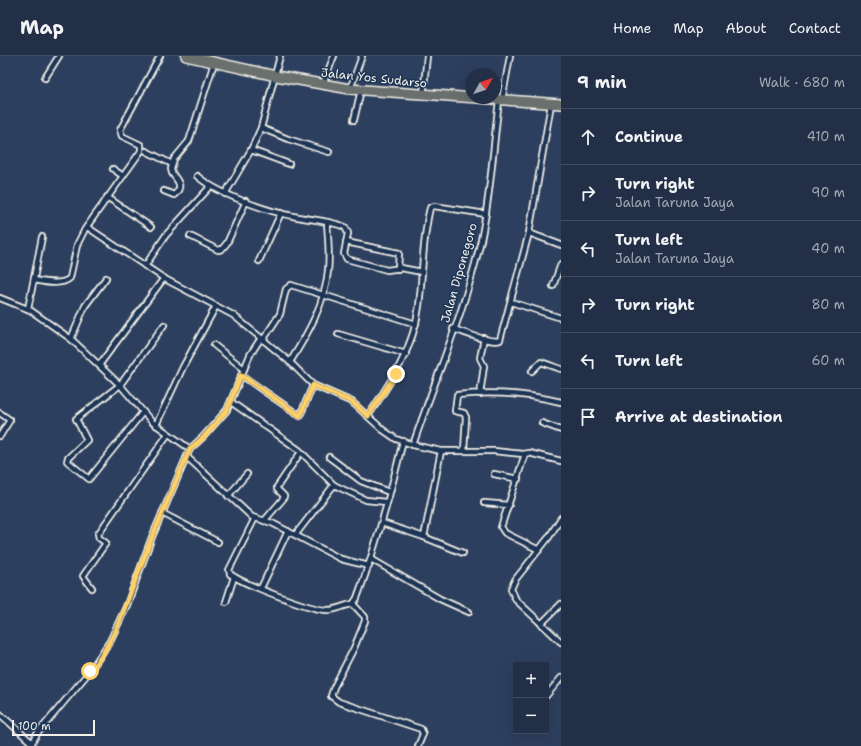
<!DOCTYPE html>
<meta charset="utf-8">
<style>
:root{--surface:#222f46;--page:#2a374d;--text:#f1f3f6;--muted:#a2a9b3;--line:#3f4a5f}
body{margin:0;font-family:"Shantell Sans",sans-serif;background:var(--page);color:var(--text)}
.controls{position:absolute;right:12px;bottom:12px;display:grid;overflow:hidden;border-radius:0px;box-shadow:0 4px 16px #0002}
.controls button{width:36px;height:36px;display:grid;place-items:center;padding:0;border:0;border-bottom:1px solid var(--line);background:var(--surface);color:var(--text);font:20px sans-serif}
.compass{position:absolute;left:465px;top:12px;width:36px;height:36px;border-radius:50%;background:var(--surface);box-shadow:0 4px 16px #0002;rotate:50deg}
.scale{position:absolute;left:12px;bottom:10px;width:83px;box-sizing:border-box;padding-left:4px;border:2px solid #f4f1e8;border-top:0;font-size:11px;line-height:14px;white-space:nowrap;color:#f4f1e8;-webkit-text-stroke:3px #1d3557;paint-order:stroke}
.stop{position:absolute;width:12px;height:12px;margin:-9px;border:3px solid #ffd166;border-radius:50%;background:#fff}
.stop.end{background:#ffd166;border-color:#fff;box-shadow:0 1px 4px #0008}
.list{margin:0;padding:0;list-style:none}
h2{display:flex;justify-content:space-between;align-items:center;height:52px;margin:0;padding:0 16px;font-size:17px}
h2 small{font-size:13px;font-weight:400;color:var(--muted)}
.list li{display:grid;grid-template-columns:26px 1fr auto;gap:12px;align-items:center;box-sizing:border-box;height:56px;padding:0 16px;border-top:1px solid var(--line)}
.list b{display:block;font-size:15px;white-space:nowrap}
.list p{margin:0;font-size:13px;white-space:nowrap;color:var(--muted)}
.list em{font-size:13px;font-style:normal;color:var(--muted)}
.icon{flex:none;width:22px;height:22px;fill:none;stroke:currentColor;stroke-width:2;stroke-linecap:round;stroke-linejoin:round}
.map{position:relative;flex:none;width:561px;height:690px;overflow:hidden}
header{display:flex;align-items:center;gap:24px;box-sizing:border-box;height:56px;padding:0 20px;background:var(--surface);border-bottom:1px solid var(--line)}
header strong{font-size:19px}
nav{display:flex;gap:22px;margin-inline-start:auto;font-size:14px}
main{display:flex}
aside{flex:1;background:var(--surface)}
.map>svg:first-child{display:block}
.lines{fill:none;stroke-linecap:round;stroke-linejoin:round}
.street-casing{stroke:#f4f1e8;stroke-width:8}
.highway-casing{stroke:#f4f1e8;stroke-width:12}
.street{stroke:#1d3557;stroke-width:4.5}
.highway{stroke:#6a706d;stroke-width:9}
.route{stroke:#ffd166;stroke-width:5}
.labels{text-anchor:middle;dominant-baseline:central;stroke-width:3;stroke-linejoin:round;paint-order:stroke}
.street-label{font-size:12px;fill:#f4f1e8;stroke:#1d3557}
</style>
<header>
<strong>Map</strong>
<nav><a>Home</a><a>Map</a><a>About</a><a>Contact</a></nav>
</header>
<main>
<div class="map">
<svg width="561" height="690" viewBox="0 0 561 690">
<rect width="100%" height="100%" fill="#2d3f5e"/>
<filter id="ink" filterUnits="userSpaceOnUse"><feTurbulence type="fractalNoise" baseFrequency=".025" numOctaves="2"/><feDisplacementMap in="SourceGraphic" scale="8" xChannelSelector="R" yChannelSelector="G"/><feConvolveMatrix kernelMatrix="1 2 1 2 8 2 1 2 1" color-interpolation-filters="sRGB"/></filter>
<g filter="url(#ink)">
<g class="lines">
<defs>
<g id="street">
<path d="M45,22l14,-22"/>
<path d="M323,28l11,-28"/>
<path d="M350,33l12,-33"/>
<path d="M423,39l4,-39"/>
<path d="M502,44l8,-44"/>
<path d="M354,64l7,-30"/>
<path d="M261,72l27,11 41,13"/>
<path d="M251,94l38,14"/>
<path d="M146,95l26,13"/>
<path d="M113,113l10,7"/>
<path d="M197,120c21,18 69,35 96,40 17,4 35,4 52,11l3,6 -4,21 3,5 40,11 14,-2 21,4"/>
<path d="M164,135l10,4c10,-9 4,-13 -2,-22l-1,-4 3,-10 15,-18 25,-78"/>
<path d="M225,138l26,-44 10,-22 19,-72"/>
<path d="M107,141l44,30"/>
<path d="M87,171l78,52 68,36 57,47 23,23 39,17 31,28 13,9 17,6 28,6h53l29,3 6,-1 32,8"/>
<path d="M529,177l32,12"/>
<path d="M190,180l28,14 4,-1 5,-6 19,-42"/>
<path d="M346,186l53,11 -1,16"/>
<path d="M259,205l22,-48"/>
<path d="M145,210l21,-31 44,-48"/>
<path d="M34,224c10,2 28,6 36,-2l7,-33 8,-16 56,-78v-6l-19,-9 -2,-6 40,-74"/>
<path d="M553,230l8,-22"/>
<path d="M0,242l30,12 41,29 49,46 32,37 38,27"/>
<path d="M511,246l50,16"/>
<path d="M28,253l14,-72"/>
<path d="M453,273c11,3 38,15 47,11l29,-107 22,-129"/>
<path d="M338,278l68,20"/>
<path d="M71,283l14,-33 21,-28"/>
<path d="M263,284l17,-26 6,-25 5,-4 125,39"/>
<path d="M214,289l30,24"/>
<path d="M290,306c17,-27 35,-58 38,-91 2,-16 0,-33 -1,-49"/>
<path d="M100,308l64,-86"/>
<path d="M532,315l9,-9 20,7"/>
<path d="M241,319l59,41 13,-31"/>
<path d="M480,338l4,-28 -4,-8 4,-20"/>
<path d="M231,346l68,48 35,35 32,15 20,2"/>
<path d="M143,356l-54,67 -22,-18 1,-3 19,-18 -11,-21 44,-34 44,-60"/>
<path d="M0,357l10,7 -10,16"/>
<path d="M368,360c23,-34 46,-68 51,-110 4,-33 3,-66 11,-98l4,-2 52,8"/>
<path d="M542,367l19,7"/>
<path d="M156,369l27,-58 33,-61"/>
<path d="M413,389c23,-68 52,-135 68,-205 10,-46 12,-93 18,-139"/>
<path d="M464,395l2,-34 -2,-4 -9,-2 2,-16c34,-4 71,-1 104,7"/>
<path d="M525,398l-24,73 4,6 34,17"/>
<path d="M187,401l65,60 20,6 69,36 28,7"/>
<path d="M329,401l32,24 28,11"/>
<path d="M494,418l24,5"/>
<path d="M228,440l19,-22"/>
<path d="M484,447l25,2"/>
<path d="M162,457l56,29"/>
<path d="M255,462l-26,52 1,4c13,10 79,35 96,36 10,1 17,-5 27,-6l12,13v4l-11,27 -20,39 -3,9 8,6 82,27 2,5 -5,12"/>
<path d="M561,462l-12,19 -34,43 -4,9 5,11 45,42"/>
<path d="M264,465l19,-22 1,-3 -7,-7v-2l24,-35"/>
<path d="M382,467l42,14 17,-86"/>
<path d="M296,478l38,-49"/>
<path d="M424,481l39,16"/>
<path d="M371,503l69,40 29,13"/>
<path d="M92,532l-9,-12 23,-33 -7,-5 -1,-4 70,-100"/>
<path d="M261,532l27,-57"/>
<path d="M226,546l8,-25"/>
<path d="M353,548l4,-6c19,-51 33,-103 46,-157"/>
<path d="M541,568l20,-20"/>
<path d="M546,640l15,-18"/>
<path d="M0,658l32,29"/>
<path d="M30,690l7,-12 53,-63 20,-30 17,-36 25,-68 38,-88 13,-12 24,-27 23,-55 11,-17"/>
</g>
<path id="highway" d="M186,0l90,20 74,13 211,15"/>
</defs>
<use href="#street" class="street-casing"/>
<use href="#highway" class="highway-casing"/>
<use href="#street" class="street"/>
<use href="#highway" class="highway"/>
</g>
</g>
<g class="lines" filter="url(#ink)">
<path class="route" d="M90,615l11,-14 15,-27 36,-93 38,-88 13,-11 24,-28 14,-35 59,41 13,-31 39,17 16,14 28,-42"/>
</g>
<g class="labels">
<g class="street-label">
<text transform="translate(374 22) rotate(6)">Jalan Yos Sudarso</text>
<text transform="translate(459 217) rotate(-74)">Jalan Diponegoro</text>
</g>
</g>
</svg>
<div class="controls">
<button>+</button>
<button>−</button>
</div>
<svg class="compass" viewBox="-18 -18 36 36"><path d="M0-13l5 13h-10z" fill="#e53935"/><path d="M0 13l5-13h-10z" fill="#a2a9b3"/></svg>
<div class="scale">100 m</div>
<div class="stop" style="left:90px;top:615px"></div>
<div class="stop end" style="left:396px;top:318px"></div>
</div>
<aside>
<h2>9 min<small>Walk · 680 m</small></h2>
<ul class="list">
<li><svg class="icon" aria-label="ahead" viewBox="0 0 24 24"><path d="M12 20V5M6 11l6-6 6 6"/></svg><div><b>Continue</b></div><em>410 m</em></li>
<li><svg class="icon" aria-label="right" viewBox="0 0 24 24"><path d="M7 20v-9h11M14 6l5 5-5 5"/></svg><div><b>Turn right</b><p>Jalan Taruna Jaya</p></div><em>90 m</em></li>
<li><svg class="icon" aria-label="left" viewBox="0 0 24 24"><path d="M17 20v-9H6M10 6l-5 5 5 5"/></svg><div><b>Turn left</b><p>Jalan Taruna Jaya</p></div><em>40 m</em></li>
<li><svg class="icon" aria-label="right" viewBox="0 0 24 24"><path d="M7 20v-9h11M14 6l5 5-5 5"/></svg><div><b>Turn right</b></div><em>80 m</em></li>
<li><svg class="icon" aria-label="left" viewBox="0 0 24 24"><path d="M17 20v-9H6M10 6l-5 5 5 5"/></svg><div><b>Turn left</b></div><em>60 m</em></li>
<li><svg class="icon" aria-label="arrive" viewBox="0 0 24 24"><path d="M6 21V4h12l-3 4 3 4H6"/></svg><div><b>Arrive at destination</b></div></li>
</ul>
</aside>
</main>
